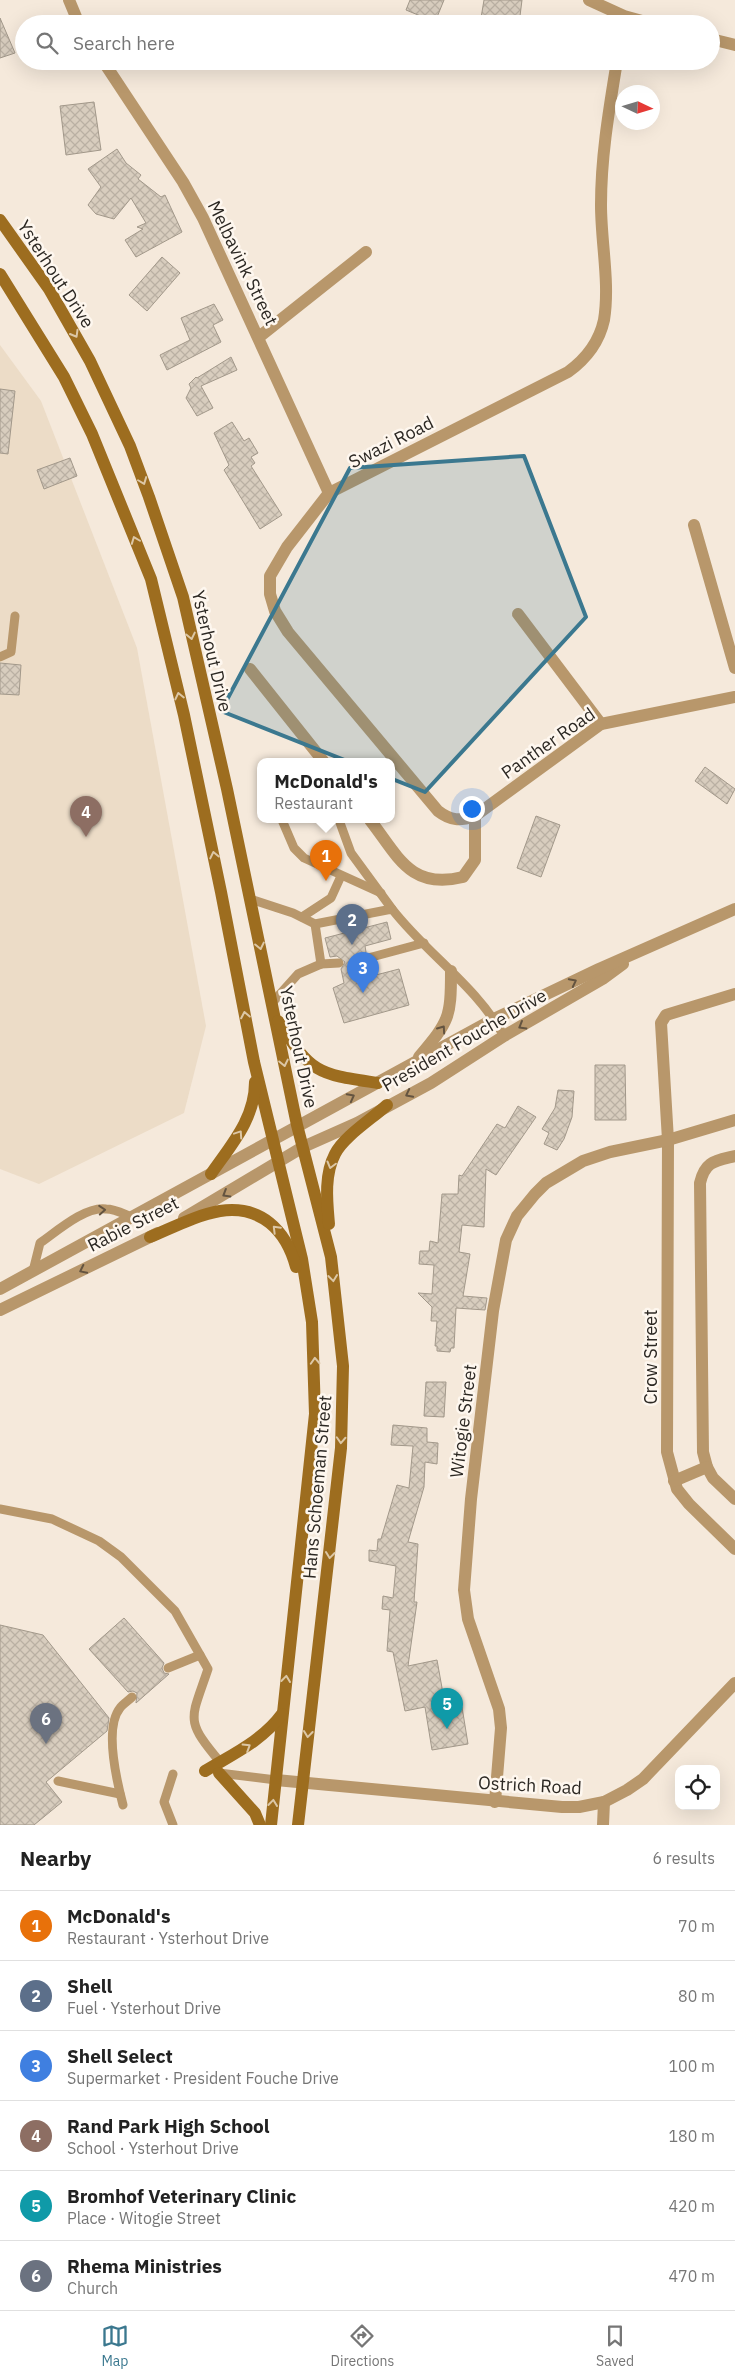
<!DOCTYPE html>
<meta charset="utf-8">
<style>
:root{--surface:#fff;--page:#f6f6f6;--text:#222;--muted:#767676;--line:#e0e0e0;--accent:#3b788f}
body{margin:0;font-family:"IBM Plex Sans",sans-serif;background:var(--page);color:var(--text)}
.controls{position:absolute;right:15px;bottom:15px;display:grid;overflow:hidden;border-radius:10px;box-shadow:0 5px 20px #0002}
.controls button{width:45px;height:45px;display:grid;place-items:center;padding:0;border:0;border-bottom:1px solid var(--line);background:var(--surface);color:var(--text);font:25px sans-serif}
.compass{position:absolute;left:615px;top:85px;width:45px;height:45px;border-radius:50%;background:var(--surface);box-shadow:0 5px 20px #0002;rotate:94deg}
.you{position:absolute;left:471px;top:808px;width:18px;height:18px;margin:-12px;border:4px solid #fff;border-radius:50%;background:#1a73e8;box-shadow:0 0 0 8px #1a73e833}
.badge{display:grid;place-items:center;width:32px;height:32px;border-radius:50%;background:var(--accent);color:#fff;font-size:16px;font-weight:700}
.pin{position:absolute;translate:-50% -41px;filter:drop-shadow(0 1px 2px #0008)}
.pin::after{content:'';position:absolute;top:26px;width:18px;height:15px;background:inherit;clip-path:polygon(0 0,100% 0,50% 100%)}
.popup{position:absolute;left:257px;top:758px;width:138px;height:65px;box-sizing:border-box;display:grid;place-content:center;border-radius:10px;background:var(--surface);filter:drop-shadow(0 1px 4px #0005);font-size:16px;white-space:nowrap;color:var(--muted)}
.popup b{font-size:19px;color:var(--text)}
.popup::after{content:'';position:absolute;left:50%;top:100%;margin-left:-10px;border:10px solid transparent;border-top-color:var(--surface)}
.list{margin:0;padding:0;list-style:none}
h2{display:flex;justify-content:space-between;align-items:center;height:65px;margin:0;padding:0 20px;font-size:21px}
h2 small{font-size:16px;font-weight:400;color:var(--muted)}
.list li{display:grid;grid-template-columns:32px 1fr auto;gap:15px;align-items:center;box-sizing:border-box;height:70px;padding:0 20px;border-top:1px solid var(--line)}
.list b{display:block;font-size:19px;white-space:nowrap}
.list p{margin:0;font-size:16px;white-space:nowrap;color:var(--muted)}
.list em{font-size:16px;font-style:normal;color:var(--muted)}
.icon{flex:none;width:28px;height:28px;fill:none;stroke:currentColor;stroke-width:2;stroke-linecap:round;stroke-linejoin:round}
.map{position:relative;flex:none;width:735px;height:1825px;overflow:hidden}
.search{position:absolute;background:var(--surface);box-shadow:0 5px 20px #0002;left:15px;right:15px;top:15px;height:55px;display:flex;align-items:center;gap:12px;box-sizing:border-box;padding:0 18px;border-radius:28px;color:var(--muted);font-size:19px}
.sheet{height:485px;background:var(--surface)}
nav{display:flex;justify-content:space-around;align-items:center;box-sizing:border-box;height:70px;border-top:1px solid var(--line);background:var(--surface);font-size:14px;color:var(--muted)}
nav a{display:grid;justify-items:center;gap:2px}
nav .on{color:var(--accent)}
.map>svg:first-child{display:block}
.built{fill:#ecdcc7}
.building{fill:url(#building-cross-hatch);stroke:#a2988a}
.lines{fill:none;stroke-linecap:round;stroke-linejoin:round}
.service{stroke:#b8976b;stroke-width:9}
.minor{stroke:#b8976b;stroke-width:12}
.tertiary{stroke:#b8976b;stroke-width:12}
.secondary{stroke:#9d6d1f;stroke-width:12}
.oneway{stroke:#dcc7a6}
.oneway2{stroke:#645440}
.marked{fill:#3b788f;fill-opacity:0.2;stroke:#3b788f;stroke-width:4;stroke-linejoin:round}
.labels{text-anchor:middle;dominant-baseline:central;stroke-width:5;stroke-linejoin:round;paint-order:stroke}
.street-label{font-size:18px;fill:#2c2823;stroke:#fef7ef}
</style>
<div class="map">
<svg width="735" height="1825" viewBox="0 0 735 1825">
<defs>
<pattern id="building-cross-hatch" width="8" height="8" patternUnits="userSpaceOnUse" patternTransform="scale(1.25)"><rect width="8" height="8" fill="#d8cdbe"/><path d="M0 0l8 8M0 8l8-8" fill="none" stroke="#bab0a3"/></pattern>
</defs>
<rect width="100%" height="100%" fill="#f5e9db"/>
<path class="built" d="M0,345l41,56 96,247 69,378 -22,87 -145,71 -39,-15z"/>
<g class="building">
<path d="M410,0h34l-9,22 -29,-12z"/>
<path d="M484,0h38l-3,24h-39z"/>
<path d="M0,18l15,35 -15,5z"/>
<path d="M94,102l7,48 -35,5 -6,-49z"/>
<path d="M117,149l9,14 15,12 -3,4 23,18 4,-2 17,37 -46,25 -11,-17 18,-11 -6,-2 9,-4 -15,-25 -17,21 -18,-5 -8,-9 13,-18 -13,-18z"/>
<path d="M162,257l18,16 -33,38 -18,-16z"/>
<path d="M214,304l9,16 -10,5 8,17 -54,28 -7,-15 30,-15 -9,-22z"/>
<path d="M231,357l6,13 -36,16 12,22 -16,8 -11,-18 5,-10 -2,-4 7,-7 1,1z"/>
<path d="M0,389l15,2 -7,63 -8,-1z"/>
<path d="M232,422l12,19 5,-3 9,15 -7,4 4,6 -4,3 31,49 -22,14 -36,-59 5,-5 -15,-32z"/>
<path d="M70,458l7,18 -33,13 -7,-19z"/>
<path d="M0,663l21,2 -2,30 -19,-1z"/>
<path d="M705,767l30,22 -8,15 -32,-23z"/>
<path d="M536,816l24,9 -19,52 -24,-9z"/>
<path d="M387,922l4,17 -26,7 1,6 -4,7 2,4 5,1 3,12 27,-7 10,36 -65,18 -11,-35 11,-5 -3,-14 4,-7 -8,-6 -7,1 -5,-19z"/>
<path d="M595,1065h30l1,55h-31z"/>
<path d="M558,1090l16,1 -2,26 -8,22 -7,11 -13,-6 5,-11 -7,-4 13,-21z"/>
<path d="M518,1106l18,11 -40,58 -10,-6 -2,58 -22,-2 -3,27 11,2 -7,42 24,2 -2,12 -29,-2 -2,40h-3l-1,4 -13,-1v-5h-2l2,-25h-6l1,-14 -14,-14 14,1 2,-29 -15,-1 1,-13h9l1,-10 8,2 4,-49h16l1,-19 3,1 35,-52 8,4z"/>
<path d="M426,1382h20l-2,35 -20,-1z"/>
<path d="M393,1425l34,3v14l11,1 -1,21 -12,-2 -1,25 -16,55 10,2 -4,58h3l-9,64 29,-6 9,50 16,-3 6,37 -36,6 -7,-43 -20,4 -12,-59 -6,-1 3,-41 -8,-1 1,-13 10,2 3,-32 -27,-5v-11l8,1 1,-12h3l16,-54 12,3 4,-42 -22,-1z"/>
<path d="M124,1618l40,45 -2,5 2,5 5,1 -33,29 1,-10 -4,-2 -5,1 -39,-43z"/>
<path d="M0,1625l43,10 66,83 -2,13 -61,51 16,20 -28,23h-34z"/>
</g>
<g class="lines">
<g class="service">
<path d="M0,657l11,-5 4,-36"/>
<path d="M282,820l12,28 10,10 77,35"/>
<path d="M339,820l12,33 41,56"/>
<path d="M250,899l43,14 22,11 77,-15c35,45 84,77 112,127"/>
<path d="M302,917l29,-19 10,-22"/>
<path d="M368,958l56,-15"/>
<path d="M321,964l18,-1"/>
<path d="M272,1003l26,-29 23,-10 -6,-40"/>
<path d="M33,1271l7,-28c16,-11 45,-37 66,-34 9,0 18,5 26,8"/>
<path d="M0,1509l52,10 47,22 22,16 54,54 33,58c-17,51 -24,50 12,93"/>
<path d="M168,1668l32,-13"/>
<path d="M219,1773l57,7"/>
<path d="M173,1774l-9,28 9,23"/>
<path d="M58,1781l62,13"/>
<path d="M123,1805c-6,-23 -19,-77 -3,-97 3,-4 8,-7 12,-11"/>
</g>
<g class="minor">
<path d="M69,0l10,24"/>
<path d="M589,0l35,16 29,8"/>
<path d="M711,39l24,6"/>
<path d="M103,61l80,121 20,36 126,275"/>
<path d="M617,61c-8,49 -16,95 -16,144 0,38 9,78 3,115 -5,23 -18,39 -36,52l-239,121 -42,54 -17,29v18l5,17 13,21 150,179c13,10 22,10 37,5l126,-92 134,-27"/>
<path d="M259,337l107,-85"/>
<path d="M694,525l41,143"/>
<path d="M518,614l83,110"/>
<path d="M250,669l74,93"/>
<path d="M370,820c28,36 40,70 93,57l12,-17v-44"/>
<path d="M735,994l-69,21 -5,8 7,117 -1,312 10,37 12,15 46,45"/>
<path d="M707,1467l-4,-15 -3,-269c5,-22 15,-22 35,-27"/>
<path d="M674,1481l33,-14 6,11 22,21"/>
<path d="M276,1780l286,27h17l25,-5 23,-12 16,-11 92,-96"/>
<path d="M495,1802l6,-74 -2,-19 -31,-90 -4,-29 7,-91 22,-188 13,-71 11,-24 18,-22 11,-11 37,-22 27,-9 58,-12 67,-20"/>
<path d="M603,1825l1,-23"/>
</g>
<g class="tertiary">
<path d="M419,1057c30,-36 32,-38 32,-86"/>
<path d="M184,1218l119,-71 54,-24 74,-40 73,-47 100,-58 19,-14"/>
<path d="M0,1289l494,-270 105,-50 136,-60"/>
<path d="M0,1310l158,-77"/>
</g>
<g class="secondary">
<path d="M0,220l49,69 41,72 40,85 19,51 34,100 44,192 70,336 34,132 12,109 -2,82 -43,377"/>
<path d="M0,274l64,103 28,57 59,145 33,136 37,177 33,170 48,197 10,63 3,92 -44,411"/>
<path d="M278,1021c34,53 39,53 100,62"/>
<path d="M211,1174c20,-29 44,-55 44,-92"/>
<path d="M329,1224c-2,-23 -5,-49 6,-70 8,-17 38,-36 52,-49"/>
<path d="M150,1237c22,-9 46,-22 70,-26 41,-6 66,19 76,56"/>
<path d="M205,1771c28,-17 57,-30 77,-57"/>
<path d="M219,1773l36,40 5,12"/>
</g>
</g>
<defs><path id="oneway-chevron" d="M-2-3.5L2.5 0L-2 3.5" fill="none" stroke-width="1.6" stroke-linecap="round" stroke-linejoin="round" transform="scale(1.25)"/></defs>
<g class="oneway">
<use href="#oneway-chevron" transform="translate(75 334) rotate(60)"/>
<use href="#oneway-chevron" transform="translate(143 481) rotate(69)"/>
<use href="#oneway-chevron" transform="translate(135 540) rotate(-111)"/>
<use href="#oneway-chevron" transform="translate(191 636) rotate(78)"/>
<use href="#oneway-chevron" transform="translate(179 696) rotate(-103)"/>
<use href="#oneway-chevron" transform="translate(214 855) rotate(-102)"/>
<use href="#oneway-chevron" transform="translate(260 946) rotate(78)"/>
<use href="#oneway-chevron" transform="translate(245 1015) rotate(-101)"/>
<use href="#oneway-chevron" transform="translate(284 1063) rotate(78)"/>
<use href="#oneway-chevron" transform="translate(239 1134) rotate(-56)"/>
<use href="#oneway-chevron" transform="translate(331 1165) rotate(105)"/>
<use href="#oneway-chevron" transform="translate(276 1229) rotate(-135)"/>
<use href="#oneway-chevron" transform="translate(333 1278) rotate(83)"/>
<use href="#oneway-chevron" transform="translate(315 1361) rotate(-93)"/>
<use href="#oneway-chevron" transform="translate(341 1440) rotate(93)"/>
<use href="#oneway-chevron" transform="translate(330 1555) rotate(97)"/>
<use href="#oneway-chevron" transform="translate(286 1679) rotate(-83)"/>
<use href="#oneway-chevron" transform="translate(308 1734) rotate(97)"/>
<use href="#oneway-chevron" transform="translate(247 1747) rotate(-32)"/>
<use href="#oneway-chevron" transform="translate(273 1803) rotate(-83)"/>
</g>
<g class="oneway2">
<use href="#oneway-chevron" transform="translate(573 982) rotate(-27)"/>
<use href="#oneway-chevron" transform="translate(522 1026) rotate(150)"/>
<use href="#oneway-chevron" transform="translate(442 1029) rotate(-55)"/>
<use href="#oneway-chevron" transform="translate(409 1094) rotate(153)"/>
<use href="#oneway-chevron" transform="translate(351 1097) rotate(-28)"/>
<use href="#oneway-chevron" transform="translate(226 1194) rotate(149)"/>
<use href="#oneway-chevron" transform="translate(102 1210) rotate(-4)"/>
<use href="#oneway-chevron" transform="translate(83 1270) rotate(154)"/>
</g>
<path class="marked" d="M524,456l62,161 -161,175 -204,-81 129,-243z"/>
<g class="labels">
<g class="street-label">
<text transform="translate(243 263) rotate(64)">Melbavink Street</text>
<text transform="translate(56 274) rotate(57)">Ysterhout Drive</text>
<text transform="translate(391 442) rotate(-27)">Swazi Road</text>
<text transform="translate(212 651) rotate(77)">Ysterhout Drive</text>
<text transform="translate(548 743) rotate(-35)">Panther Road</text>
<text transform="translate(464 1040) rotate(-30)">President Fouche Drive</text>
<text transform="translate(299 1047) rotate(78)">Ysterhout Drive</text>
<text transform="translate(133 1224) rotate(-27)">Rabie Street</text>
<text transform="translate(650 1357) rotate(-90)">Crow Street</text>
<text transform="translate(463 1421) rotate(-83)">Witogie Street</text>
<text transform="translate(317 1487) rotate(-85)">Hans Schoeman Street</text>
<text transform="translate(530 1785) rotate(3)">Ostrich Road</text>
</g>
</g>
</svg>
<div class="controls">
<button><svg class="icon" aria-label="locate" viewBox="0 0 24 24"><circle cx="12" cy="12" r="6"/><path d="M12 2v4M12 18v4M2 12h4M18 12h4"/></svg></button>
</div>
<svg class="compass" viewBox="-18 -18 36 36"><path d="M0-13l5 13h-10z" fill="#e53935"/><path d="M0 13l5-13h-10z" fill="#767676"/></svg>
<div class="you"></div>
<div class="pin badge" style="left:326px;top:881px;background:#e8710a">1</div>
<div class="popup"><b>McDonald's</b>Restaurant</div>
<div class="pin badge" style="left:352px;top:945px;background:#5c6f8a">2</div>
<div class="pin badge" style="left:363px;top:993px;background:#3f7fe0">3</div>
<div class="pin badge" style="left:86px;top:837px;background:#8d6e63">4</div>
<div class="pin badge" style="left:447px;top:1729px;background:#0f9aa8">5</div>
<div class="pin badge" style="left:46px;top:1744px;background:#6b7280">6</div>
<div class="search"><svg class="icon" aria-label="search" viewBox="0 0 24 24"><circle cx="10" cy="10" r="6"/><path d="M15 15l6 6"/></svg>Search here</div>
</div>
<section class="sheet">
<h2>Nearby<small>6 results</small></h2>
<ul class="list">
<li><span class="badge" style="background:#e8710a">1</span><div><b>McDonald's</b><p>Restaurant · Ysterhout Drive</p></div><em>70 m</em></li>
<li><span class="badge" style="background:#5c6f8a">2</span><div><b>Shell</b><p>Fuel · Ysterhout Drive</p></div><em>80 m</em></li>
<li><span class="badge" style="background:#3f7fe0">3</span><div><b>Shell Select</b><p>Supermarket · President Fouche Drive</p></div><em>100 m</em></li>
<li><span class="badge" style="background:#8d6e63">4</span><div><b>Rand Park High School</b><p>School · Ysterhout Drive</p></div><em>180 m</em></li>
<li><span class="badge" style="background:#0f9aa8">5</span><div><b>Bromhof Veterinary Clinic</b><p>Place · Witogie Street</p></div><em>420 m</em></li>
<li><span class="badge" style="background:#6b7280">6</span><div><b>Rhema Ministries</b><p>Church</p></div><em>470 m</em></li>
</ul>
</section>
<nav>
<a class="on"><svg class="icon" aria-label="map" viewBox="0 0 24 24"><path d="M3 6l6-2 6 2 6-2v14l-6 2-6-2-6 2zM9 4v14M15 6v14"/></svg>Map</a>
<a><svg class="icon" aria-label="directions" viewBox="0 0 24 24"><path d="M12 3l9 9-9 9-9-9zM9 14v-3h6M13 9l2 2-2 2"/></svg>Directions</a>
<a><svg class="icon" aria-label="saved" viewBox="0 0 24 24"><path d="M7 4h10v16l-5-4-5 4z"/></svg>Saved</a>
</nav>
